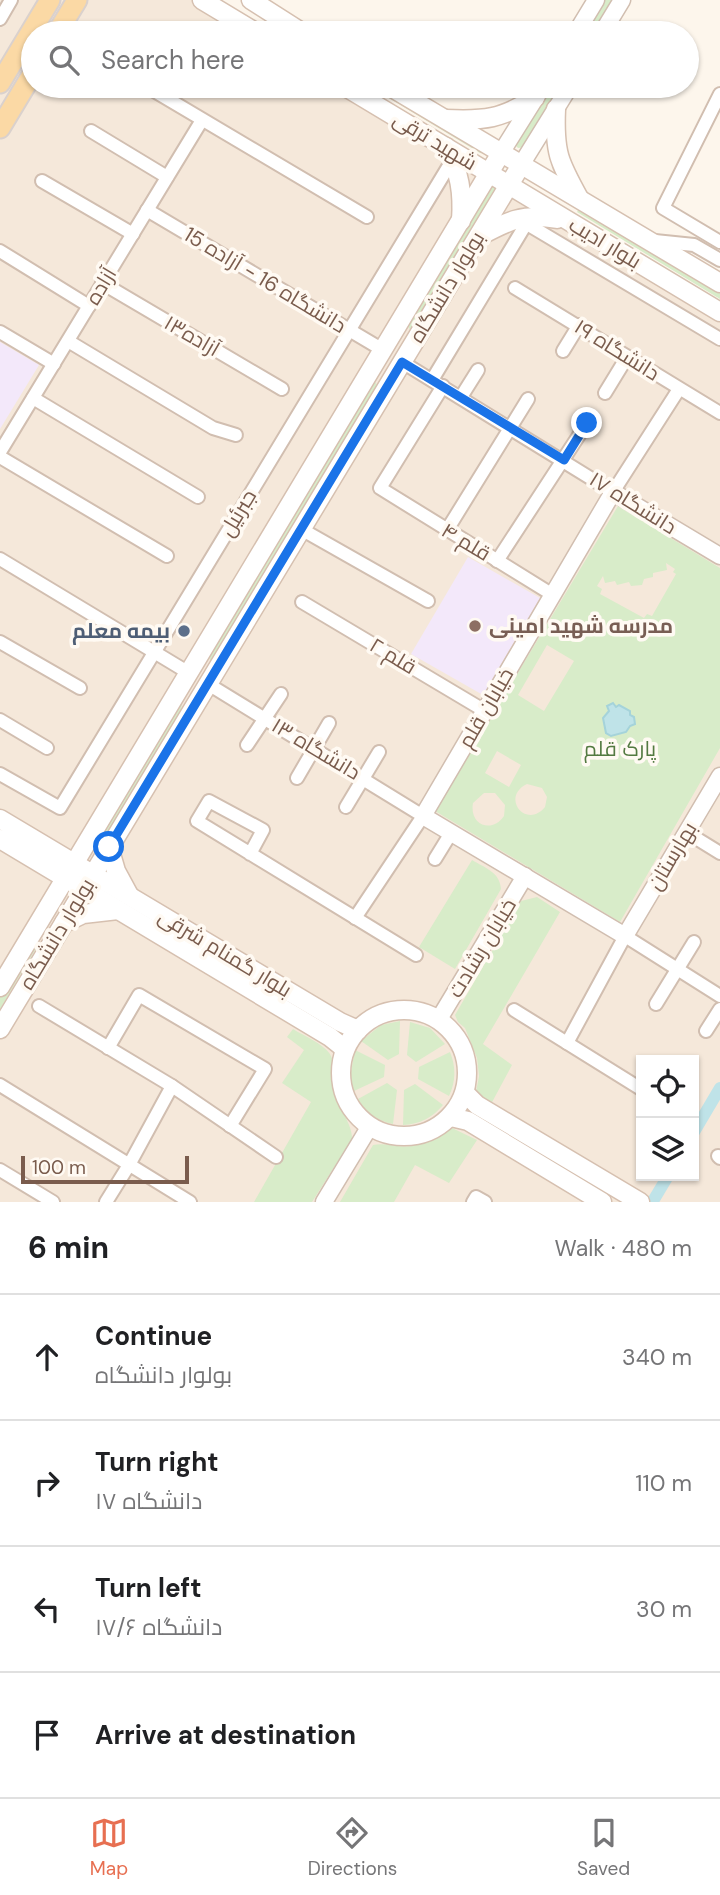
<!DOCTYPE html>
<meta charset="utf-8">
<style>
:root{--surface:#fff;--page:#f2f2f2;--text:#202124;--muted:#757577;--line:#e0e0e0;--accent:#e76f51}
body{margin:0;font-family:"DM Sans",Cairo,sans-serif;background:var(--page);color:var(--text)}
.controls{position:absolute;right:21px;bottom:21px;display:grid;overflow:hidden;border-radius:0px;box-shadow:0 2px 5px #0004}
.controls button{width:63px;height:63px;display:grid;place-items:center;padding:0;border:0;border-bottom:2px solid var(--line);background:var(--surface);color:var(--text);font:35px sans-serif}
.scale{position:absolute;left:21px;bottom:18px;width:168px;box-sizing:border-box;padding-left:7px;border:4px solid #7a5c4d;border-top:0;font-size:19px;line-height:24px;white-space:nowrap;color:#7a5c4d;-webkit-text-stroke:5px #fffaf3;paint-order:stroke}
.stop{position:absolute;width:21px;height:21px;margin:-16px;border:5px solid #1a73e8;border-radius:50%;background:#fff}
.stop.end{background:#1a73e8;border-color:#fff;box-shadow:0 2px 7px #0008}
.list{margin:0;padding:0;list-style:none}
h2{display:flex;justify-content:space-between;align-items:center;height:91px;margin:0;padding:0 28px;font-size:30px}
h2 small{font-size:23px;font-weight:400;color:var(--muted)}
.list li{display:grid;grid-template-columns:46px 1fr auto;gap:21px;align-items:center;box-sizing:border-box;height:126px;padding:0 28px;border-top:2px solid var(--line)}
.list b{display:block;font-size:26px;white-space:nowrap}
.list p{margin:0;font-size:23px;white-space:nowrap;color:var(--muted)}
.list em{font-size:23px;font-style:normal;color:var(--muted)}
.icon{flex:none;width:38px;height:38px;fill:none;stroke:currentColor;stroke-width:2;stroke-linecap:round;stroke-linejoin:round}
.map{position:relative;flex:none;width:720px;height:1202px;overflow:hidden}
.search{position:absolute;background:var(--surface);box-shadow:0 2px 5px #0004;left:21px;right:21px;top:21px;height:77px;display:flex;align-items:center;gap:18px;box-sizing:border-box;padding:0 24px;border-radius:38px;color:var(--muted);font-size:26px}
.sheet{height:595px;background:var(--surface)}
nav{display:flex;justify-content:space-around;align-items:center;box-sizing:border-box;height:98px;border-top:2px solid var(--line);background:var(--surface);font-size:19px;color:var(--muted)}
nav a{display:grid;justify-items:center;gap:4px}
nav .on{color:var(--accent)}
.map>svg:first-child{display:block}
.residential{fill:#f5e8da;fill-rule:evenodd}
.education{fill:#f3e8fa}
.green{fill:#d8ecc9;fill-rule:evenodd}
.water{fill:#bfe3e8;stroke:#a5d3da;stroke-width:2}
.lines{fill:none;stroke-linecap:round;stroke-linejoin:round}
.canal{stroke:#bfe3e8;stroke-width:12}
.minor-casing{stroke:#d1beb0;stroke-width:16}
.tertiary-casing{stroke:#d1beb0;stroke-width:19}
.secondary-casing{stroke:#d6c0b0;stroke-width:21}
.primary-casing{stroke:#dad1cd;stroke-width:23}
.minor{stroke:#fff;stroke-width:12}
.tertiary{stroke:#fff;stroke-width:16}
.secondary{stroke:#fff;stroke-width:18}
.primary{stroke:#fbd9a5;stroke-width:19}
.route{stroke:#1a73e8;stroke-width:9}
.education-dot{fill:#8d6e63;stroke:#fffaf3;stroke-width:2.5}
.service-dot{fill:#5c6f8a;stroke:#fffaf3;stroke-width:2.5}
.labels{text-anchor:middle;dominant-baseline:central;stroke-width:7;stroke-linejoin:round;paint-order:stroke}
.street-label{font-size:21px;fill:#7a5c4d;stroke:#fffaf3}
.education-label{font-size:21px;font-weight:bold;fill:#785e54;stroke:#fffaf3;text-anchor:start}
.service-label{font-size:21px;font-weight:bold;fill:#4e5e75;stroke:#fffaf3;text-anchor:end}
.park-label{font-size:21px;fill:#537a41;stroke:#fffaf3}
</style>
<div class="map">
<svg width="720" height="1202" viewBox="0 0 720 1202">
<rect width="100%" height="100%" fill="#fdf6ec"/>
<path class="residential" d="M0,0h192l54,33h-213v53h299l388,236v880h-720zM641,1060h53v116h-53z"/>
<g class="education">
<path d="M0,342l39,23 -39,64z"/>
<path d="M468,557l72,41 -57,97 -72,-41z"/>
</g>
<g class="green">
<path d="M604,0h10l-21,33h-9z"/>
<path d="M369,86h12l106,68 -7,-1z"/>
<path d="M552,86h10l-37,61 -7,1 -2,-2 1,-4z"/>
<path d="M492,185l6,2 -88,143 -3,-7z"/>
<path d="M581,205l139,85v9l-143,-87z"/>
<path d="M374,380l4,7 -167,275 -3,-7z"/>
<path d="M618,506l102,62v180l-100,174 -185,-111zM666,563l9,6 -2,3 3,2 -24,42 -5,-2 -3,4 -44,-24 2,-5 -5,-3 6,-10 2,7 10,-2 2,4 12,-3 2,4 11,-1 2,-6 9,-2v-4l14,-3zM547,645l27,16 -30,50 -26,-16zM497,751l24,14 -12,22 -24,-14zM527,784l15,4 5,9 -2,10c-19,23 -45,-10 -18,-23zM484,793h11l10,12 -1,11c-12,18 -35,9 -31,-13z"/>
<path d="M182,704l-2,10 -64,109 -14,18 8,-29 65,-107z"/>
<path d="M472,860c13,8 28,12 29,29l-46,80 -36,-22z"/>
<path d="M537,897l23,15 -77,132 29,21 -22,41 -12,-9 -2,-5 3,-16 -2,-18 -12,-30 -7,-6 -3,-7 66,-114z"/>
<path d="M40,931l-3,16 -37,62v-12z"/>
<path d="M400,1021l-1,33 -11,6 -27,-19 20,-16z"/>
<path d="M410,1022l20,6 15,16 -29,18 -9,-7z"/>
<path d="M293,1029c11,7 29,14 37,25 6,10 2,27 5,39 4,15 18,33 17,46l-40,63h-58l57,-100 -29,-19 22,-33 -17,-13z"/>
<path d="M355,1050l30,15 -1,12 -30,14 -4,-14z"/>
<path d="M450,1052c6,15 6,29 -1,44l-31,-17 1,-12z"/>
<path d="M387,1083l10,7 -4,34c-15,-3 -27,-11 -35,-25z"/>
<path d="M415,1084l28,21c-11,13 -23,19 -40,20l1,-35z"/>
<path d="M452,1128l25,12 -28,43 -34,-18 -21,37h-54l33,-57c12,-3 26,3 39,1 16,-3 26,-14 40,-18z"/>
</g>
<path class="water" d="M613,703l3,4 3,-2 11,6v4l4,2 1,7 -5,2 -4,6 -15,4 -5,-3 -3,-15 6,-7 -2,-5z"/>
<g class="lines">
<g class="canal">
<path d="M694,1132l26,-44"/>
<path d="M653,1201l15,-25"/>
</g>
<defs>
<g id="minor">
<path d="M0,19l11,-19"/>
<path d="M146,86l221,131"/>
<path d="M720,94l-57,114 57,34"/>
<path d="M91,131l76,46"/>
<path d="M42,181l91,53"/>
<path d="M147,210l236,140"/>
<path d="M517,218l203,121"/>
<path d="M655,241l39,4 26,15"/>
<path d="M0,251l89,55"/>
<path d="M102,283l180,106"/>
<path d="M515,288l205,125"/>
<path d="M0,332l54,32"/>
<path d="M68,341l145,87 23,7"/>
<path d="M563,351l16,-26"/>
<path d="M402,362l211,130 66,-103"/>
<path d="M432,380l94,-156"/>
<path d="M443,386l-63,102 173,107"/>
<path d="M605,393l22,-36"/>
<path d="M461,397l17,-27"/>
<path d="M33,398l165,99"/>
<path d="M0,452l202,-332"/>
<path d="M0,457l167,99"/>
<path d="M301,529l127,72"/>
<path d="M447,530l81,-131"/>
<path d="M0,559l189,114"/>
<path d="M497,561l90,-138"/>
<path d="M302,602l183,109"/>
<path d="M0,642l80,46"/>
<path d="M208,684l215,132 -68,102"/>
<path d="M0,720l47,28"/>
<path d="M247,745l34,-51"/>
<path d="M0,774l60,34 393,-649"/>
<path d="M297,778l32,-55"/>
<path d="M346,807l33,-55"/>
<path d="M686,832l34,21"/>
<path d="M250,854l13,-24 -54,-29 -12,20c73,45 146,89 219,134"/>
<path d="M435,859l16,-26"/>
<path d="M656,1004l38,-62"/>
<path d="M39,1006l133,80 104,71"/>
<path d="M514,1010l127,79"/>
<path d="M706,1031l14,-22"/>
<path d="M567,1043l58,-107 95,60"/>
<path d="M108,1048l31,-53 126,74 -35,57"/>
<path d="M0,1085l190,117"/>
<path d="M718,1156l2,2"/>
<path d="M0,1170l53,32"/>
<path d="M106,1202l23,-37 43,-79"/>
<path d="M473,1202l3,-5 9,5"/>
</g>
<g id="tertiary">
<path d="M576,33l20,-33"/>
<path d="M602,33l20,-33"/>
<path d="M501,153l42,-67"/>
<path d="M521,165l49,-79"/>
<path d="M720,556l-107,-64 -190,324 202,120 95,-160"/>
<path d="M439,1019l86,-143"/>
<path d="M324,1202l46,-76"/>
</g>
<g id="secondary">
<path d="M202,0l55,33"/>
<path d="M251,0l52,33"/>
<path d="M344,86l376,226"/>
<path d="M389,86l331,197"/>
<path d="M556,109c-2,43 3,53 23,89"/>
<path d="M445,119c40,2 56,0 90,-21"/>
<path d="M446,147c14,24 17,47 15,74"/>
<path d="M478,237c30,-16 44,-24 79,-18"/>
<path d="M0,819l340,203 18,8"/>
<path d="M0,839l330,198 15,12"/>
<path d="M109,847l7,24 13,24"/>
<path d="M64,923l19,-9 35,-4"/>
<path d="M0,987l501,-834"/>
<circle cx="404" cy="1073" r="63"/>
<path d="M0,1029l521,-864"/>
<path d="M465,1093l12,12 163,97"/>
<path d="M451,1117l17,4 134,81"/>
</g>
<g id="primary">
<path d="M57,33l20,-33"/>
<path d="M0,83l50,-83"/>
<path d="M0,128l33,-55"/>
</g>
</defs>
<use href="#minor" class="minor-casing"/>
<use href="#tertiary" class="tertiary-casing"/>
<use href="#secondary" class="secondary-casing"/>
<use href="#primary" class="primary-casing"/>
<use href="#minor" class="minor"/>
<use href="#tertiary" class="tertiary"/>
<use href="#secondary" class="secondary"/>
<use href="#primary" class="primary"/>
</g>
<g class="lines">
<path class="route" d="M109,847l293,-485 162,98 23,-37"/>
</g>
<circle class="education-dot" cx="475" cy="626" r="7"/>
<circle class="service-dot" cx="184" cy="631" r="7"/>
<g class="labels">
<g class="street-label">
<text transform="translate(435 141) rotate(31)">شهید ترقی</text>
<text transform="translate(605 243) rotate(31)">بلوار ادیب</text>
<text transform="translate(265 280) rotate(31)">دانشگاه 16 - آزاده 15</text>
<text transform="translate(101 286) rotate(-59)">آزاده</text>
<text transform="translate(447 287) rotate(-59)">بولوار دانشگاه</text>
<text transform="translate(192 336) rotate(30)">آزاده۱۳</text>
<text transform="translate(617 350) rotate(32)">دانشگاه ۱۹</text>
<text transform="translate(633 503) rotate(32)">دانشگاه ۱۷</text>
<text transform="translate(238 513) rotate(-59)">جبرئیل</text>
<text transform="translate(466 542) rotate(31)">قلم ۴</text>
<text transform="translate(393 656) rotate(31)">قلم ۲</text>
<text transform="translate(486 708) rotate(-60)">خیابان قلم</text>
<text transform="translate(316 749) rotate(31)">دانشگاه ۱۳</text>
<text transform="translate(672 856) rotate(-59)">بهارستان</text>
<text transform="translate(57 934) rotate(-59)">بولوار دانشگاه</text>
<text transform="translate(482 948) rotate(-59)">خیابان رشادت</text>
<text transform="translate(225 953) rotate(31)">بلوار گمنام شرقی</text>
</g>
<g class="education-label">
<text x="489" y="626">مدرسه شهید امینی</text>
</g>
<g class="service-label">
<text x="170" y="631">بیمه معلم</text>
</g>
<g class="park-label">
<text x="620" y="749">پارک قلم</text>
</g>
</g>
</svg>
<div class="controls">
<button><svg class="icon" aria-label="locate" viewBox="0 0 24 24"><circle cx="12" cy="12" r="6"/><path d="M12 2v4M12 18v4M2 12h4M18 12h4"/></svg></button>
<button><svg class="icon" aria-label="layers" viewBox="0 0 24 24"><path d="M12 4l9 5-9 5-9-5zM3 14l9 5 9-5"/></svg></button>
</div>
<div class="scale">100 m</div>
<div class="stop" style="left:109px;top:847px"></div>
<div class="stop end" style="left:587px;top:423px"></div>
<div class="search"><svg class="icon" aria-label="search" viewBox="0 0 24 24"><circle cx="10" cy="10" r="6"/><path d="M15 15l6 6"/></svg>Search here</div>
</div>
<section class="sheet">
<h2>6 min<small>Walk · 480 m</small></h2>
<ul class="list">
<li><svg class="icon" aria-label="ahead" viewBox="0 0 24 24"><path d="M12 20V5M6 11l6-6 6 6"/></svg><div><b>Continue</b><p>بولوار دانشگاه</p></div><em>340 m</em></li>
<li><svg class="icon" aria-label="right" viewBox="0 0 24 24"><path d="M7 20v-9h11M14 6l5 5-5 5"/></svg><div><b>Turn right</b><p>دانشگاه ۱۷</p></div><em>110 m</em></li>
<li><svg class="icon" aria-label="left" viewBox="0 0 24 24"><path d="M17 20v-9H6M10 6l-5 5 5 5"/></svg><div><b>Turn left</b><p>دانشگاه ۱۷/۶</p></div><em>30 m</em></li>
<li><svg class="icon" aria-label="arrive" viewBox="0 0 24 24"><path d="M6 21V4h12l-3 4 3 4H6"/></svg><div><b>Arrive at destination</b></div></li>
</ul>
</section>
<nav>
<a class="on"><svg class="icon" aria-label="map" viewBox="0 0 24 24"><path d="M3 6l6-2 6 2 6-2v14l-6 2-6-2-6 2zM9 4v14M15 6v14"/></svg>Map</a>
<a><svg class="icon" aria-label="directions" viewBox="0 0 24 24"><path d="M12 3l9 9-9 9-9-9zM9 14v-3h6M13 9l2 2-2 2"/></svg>Directions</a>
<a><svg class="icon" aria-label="saved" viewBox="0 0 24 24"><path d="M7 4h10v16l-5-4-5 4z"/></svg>Saved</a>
</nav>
